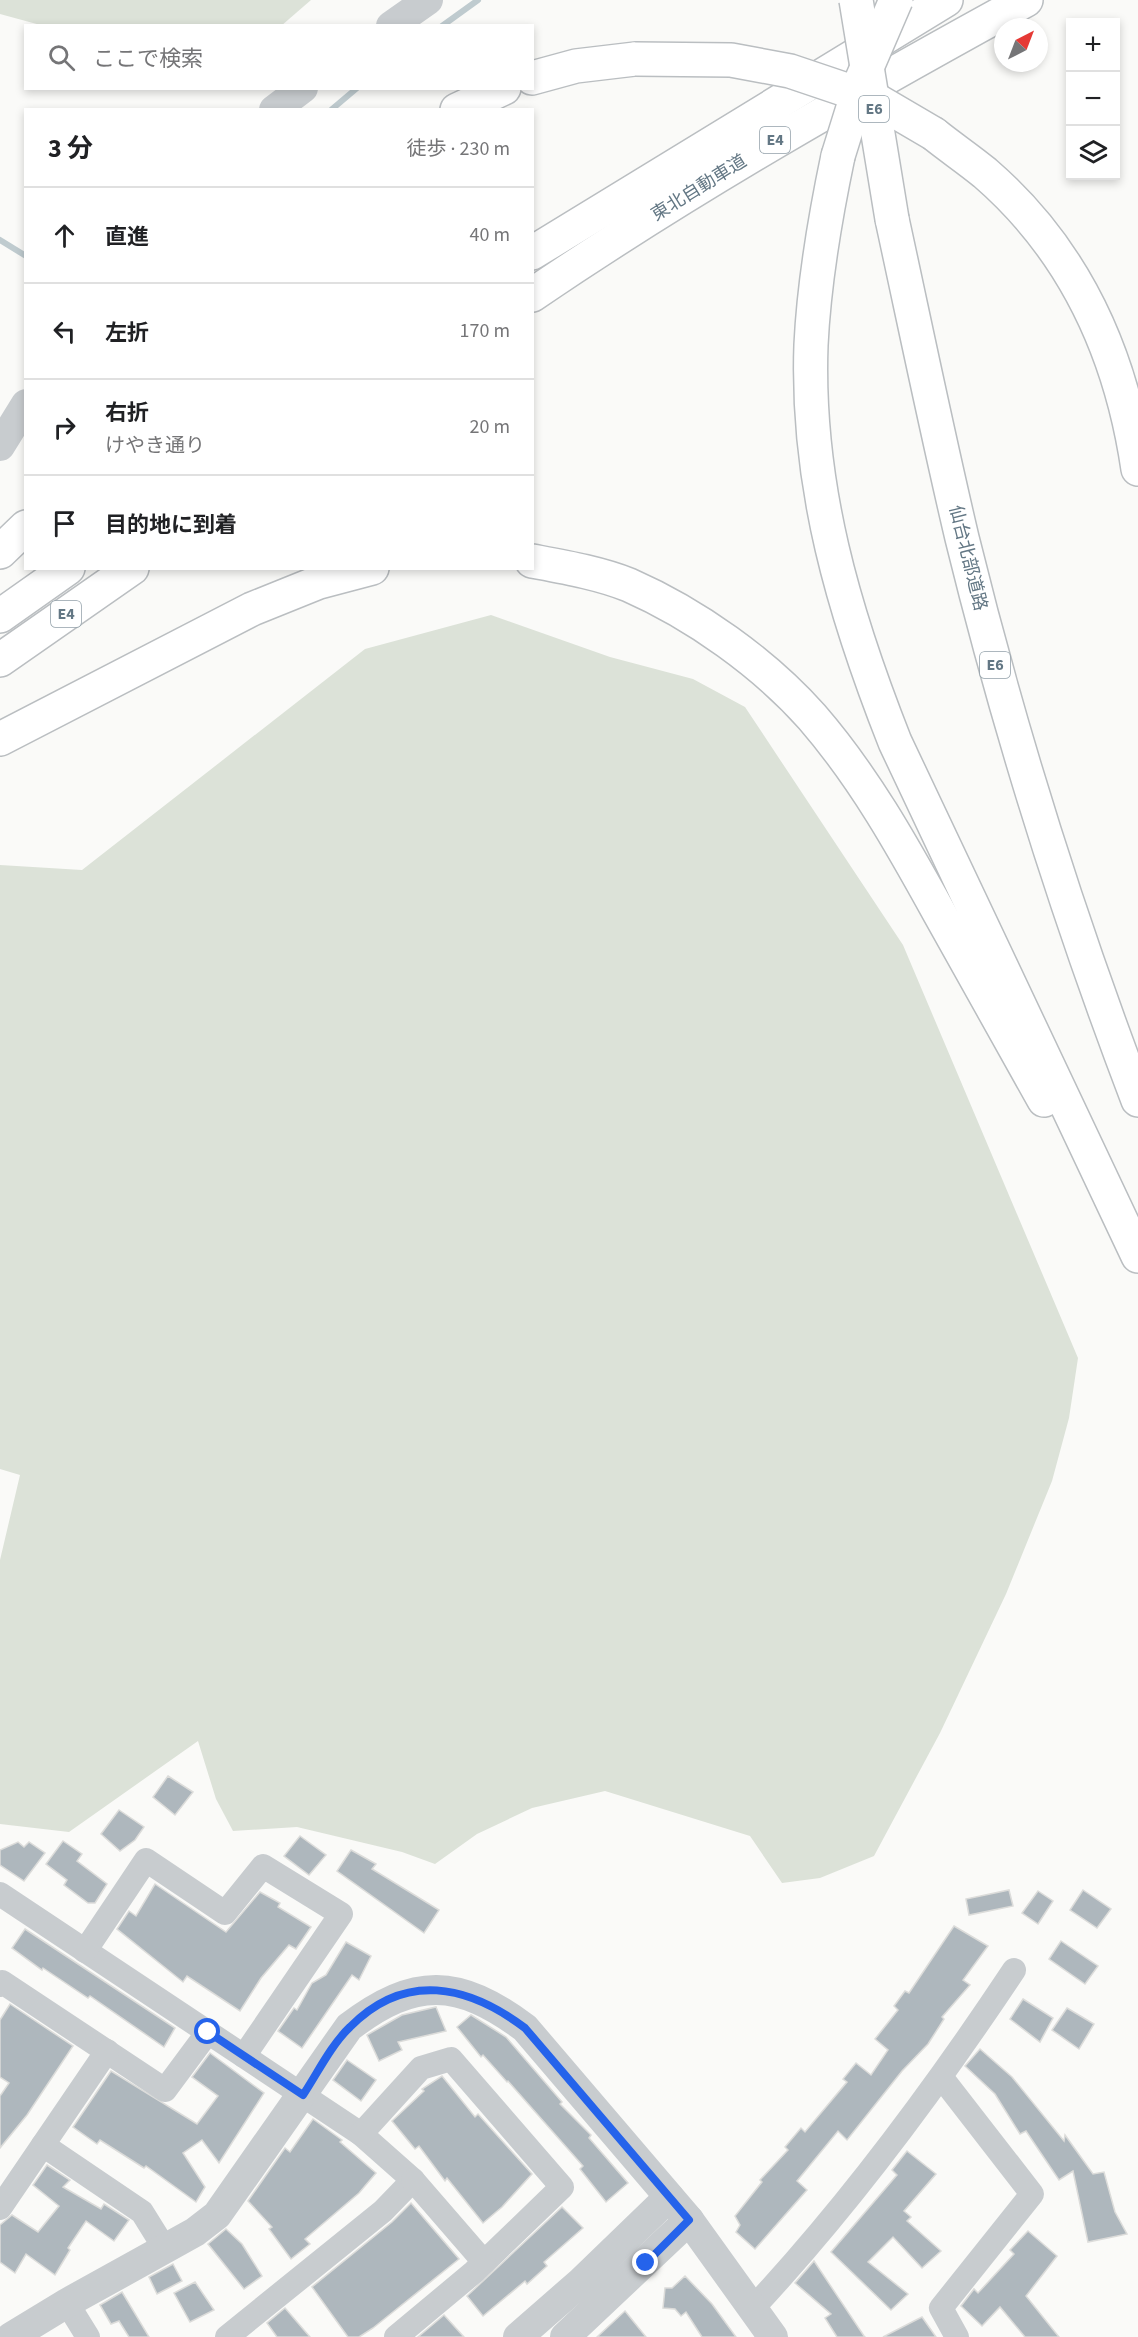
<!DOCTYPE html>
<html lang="ja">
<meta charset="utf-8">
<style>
:root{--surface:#fff;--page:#f2f2f2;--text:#202124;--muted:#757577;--line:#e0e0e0}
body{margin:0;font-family:"Source Sans 3","Noto Sans JP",sans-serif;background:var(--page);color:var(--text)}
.controls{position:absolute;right:18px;top:18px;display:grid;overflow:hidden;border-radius:0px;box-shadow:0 3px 9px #0003}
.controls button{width:54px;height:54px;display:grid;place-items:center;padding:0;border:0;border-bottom:2px solid var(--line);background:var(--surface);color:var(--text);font:30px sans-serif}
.compass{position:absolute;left:994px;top:18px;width:54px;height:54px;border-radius:50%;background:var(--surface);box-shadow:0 3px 9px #0003;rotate:42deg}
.stop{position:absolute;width:18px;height:18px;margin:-14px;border:4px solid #2563eb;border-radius:50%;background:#fff}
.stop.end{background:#2563eb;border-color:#fff;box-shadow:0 2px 6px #0008}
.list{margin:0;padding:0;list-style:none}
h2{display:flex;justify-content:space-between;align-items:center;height:78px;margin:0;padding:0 24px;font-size:26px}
h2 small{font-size:20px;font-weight:400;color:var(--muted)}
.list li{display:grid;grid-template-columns:39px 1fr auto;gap:18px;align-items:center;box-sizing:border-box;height:96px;padding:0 24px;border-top:2px solid var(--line)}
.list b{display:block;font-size:22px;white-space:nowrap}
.list p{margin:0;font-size:20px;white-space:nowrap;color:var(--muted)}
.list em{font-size:20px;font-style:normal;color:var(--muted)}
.icon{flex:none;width:33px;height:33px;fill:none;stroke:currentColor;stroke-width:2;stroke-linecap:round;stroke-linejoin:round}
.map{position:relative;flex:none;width:1138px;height:2337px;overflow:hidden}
.search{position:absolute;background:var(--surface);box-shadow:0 3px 9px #0003;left:24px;top:24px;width:510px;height:66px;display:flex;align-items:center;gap:15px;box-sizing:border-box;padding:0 21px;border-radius:0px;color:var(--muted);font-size:22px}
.panel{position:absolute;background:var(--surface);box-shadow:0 3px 9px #0003;left:24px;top:108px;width:510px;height:462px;border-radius:0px}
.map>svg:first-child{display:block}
.green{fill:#dce2d8}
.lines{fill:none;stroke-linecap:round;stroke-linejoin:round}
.stream{stroke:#bfcbcf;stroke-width:6}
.building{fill:#aeb7bd;stroke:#dcdcda;stroke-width:1.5}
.motorway-casing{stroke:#babec1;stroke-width:36}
.minor{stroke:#c8cccf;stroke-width:24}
.tertiary{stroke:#c8cccf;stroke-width:30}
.motorway{stroke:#fff;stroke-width:33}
.motorway-bridge-casing{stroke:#babec1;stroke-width:36;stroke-linecap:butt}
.motorway-bridge{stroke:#fff;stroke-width:33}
.route{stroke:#2563eb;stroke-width:8}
.labels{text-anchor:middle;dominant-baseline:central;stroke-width:6;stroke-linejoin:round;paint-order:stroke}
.shield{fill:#fff;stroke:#92a0a9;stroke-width:1.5}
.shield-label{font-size:16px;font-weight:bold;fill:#637784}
.street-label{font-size:18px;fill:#637784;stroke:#fff}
</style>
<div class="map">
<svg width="1138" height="2337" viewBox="0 0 1138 2337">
<rect width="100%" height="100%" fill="#fafaf8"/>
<g class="green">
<path d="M0,0h311l-30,26h-237l-44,-12z"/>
<path d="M491,615l119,42 83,22 52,28 158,238 175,413 -9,60 -17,63 -46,113 -66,139 -66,123 -54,22 -38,5 -32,-47 -145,-45 -73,17 -55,26 -42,30 -33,-12 -105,-25 -64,4 -17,-32 -18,-58 -129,91 -69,-8v-264l20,-85 -20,-6v-604l82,5 283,-221z"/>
</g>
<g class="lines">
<g class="stream">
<path d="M442,26l36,-26"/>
<path d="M331,110l26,-22"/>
<path d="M0,240l26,16"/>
</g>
</g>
<g class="building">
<path d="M168,1776l25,16 -18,23 -22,-18z"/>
<path d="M119,1810l25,17 -9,13 -15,11 -19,-17z"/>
<path d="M300,1836l26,19 -17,20 -25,-19z"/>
<path d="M63,1841l19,13 -5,7 30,23 -12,19h-7l-24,-18 3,-5 -21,-16z"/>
<path d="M18,1842l6,5 5,-5 16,11 -21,28 -24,-16v-15z"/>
<path d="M351,1850l25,14 -4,5 67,41 -15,23 -87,-62z"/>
<path d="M155,1884l71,48 34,-40 20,11 -2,4 33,20 -15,22 -7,-4 -28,33 -21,33 -53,-35 -4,6 -66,-53 12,-18 7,5z"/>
<path d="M1009,1890l4,16 -44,9 -3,-16z"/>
<path d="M1083,1890l28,19 -14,19 -27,-18z"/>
<path d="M1038,1891l15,10 -15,23 -16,-11z"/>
<path d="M954,1926l34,20 -25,34 7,5 -28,32 2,2 -16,25 -26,27 -55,69 -9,-9 -41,50 10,9 -52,59 -19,-17 4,-7 -5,-9 27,-34 -2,-2 28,-30 -3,-3 16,-19 4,4 42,-50 -4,-3 13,-16 15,12 17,-25 -13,-11 23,-29 -4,-4 11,-15 4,2z"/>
<path d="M25,1929l150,99 -11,19 -74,-51 -2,2 -45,-30 -1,2 -30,-22z"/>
<path d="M1061,1941l37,25 -13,18 -36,-25z"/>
<path d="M346,1942l25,14 -12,24 -7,-5 -50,73 -24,-17 16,-23 3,2 15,-27 14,-8z"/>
<path d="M1023,1999l30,19 -13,24 -30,-23z"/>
<path d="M10,2004l63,42 -46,69 -27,33v-52l9,-13 -9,-6v-57z"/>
<path d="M436,2007l10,24 -48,11 4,8 -23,11 -12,-26 35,-20z"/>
<path d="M1067,2008l27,16 -15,25 -27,-19z"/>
<path d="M471,2015l35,22 56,65 -2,2 31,31 -2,3 39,45 -22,19 -26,-33 3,-3 -75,-85 -1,1 -24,-27 -2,2 -24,-30z"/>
<path d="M980,2049l32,28 52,64 1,-6 28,39 11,-2 11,40 12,22 -39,8 -15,-71 -14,9 -33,-49 -6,3 -25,-40 -30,-28z"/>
<path d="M210,2053l54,40 -45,70 -17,-23 -19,13 22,34 -9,15 -50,-36 -2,2 -44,-28 -3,4 -24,-17 38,-56 86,53 21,-28 -26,-19z"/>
<path d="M347,2060l29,20 -15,21 -28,-21z"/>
<path d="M442,2076l33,41 3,-3 54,60 -30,33 -19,16 -36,-45 -2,3 -26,-35 -4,3 -23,-28 32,-30 -2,-2z"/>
<path d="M313,2119l29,21 -2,2 36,31 -17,20 -54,46 5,5 -19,15 -22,-30 3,-2 -24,-26 37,-53 5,4z"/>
<path d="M907,2151l29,23 -32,37 7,6 -4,4 34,30 -19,17 -29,-31 -25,25 40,32 -17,16 -60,-58 66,-77 -5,-5z"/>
<path d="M47,2165l23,15 -7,7 38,22 3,-5 25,16 -15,21 -28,-20 -18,27 2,2 -15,25 -29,-21 -11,19 -15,-11v-37l12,-10 26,17 21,-26 -26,-21z"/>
<path d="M411,2203l48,56 -86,69 -14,9h-11l-36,-50 80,-65z"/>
<path d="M562,2207l21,21 -39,34 3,4 -20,18 -2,-3 -42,35 -16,-20z"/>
<path d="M226,2229l16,15 20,32 -18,13 -36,-45z"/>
<path d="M1028,2231l29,25 -31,40 33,41h-34l-25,-30 -18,19 -21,-20 13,-17 4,4 36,-39 -4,-4z"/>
<path d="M814,2261l50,75 1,1h-28l-12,-19 6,-4 -36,-31z"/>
<path d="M173,2264l9,17 -25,13 -8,-17z"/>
<path d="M685,2276l27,28 24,33h-34l-16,-25 -5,4 -6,-7 -12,-1 2,-20h7z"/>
<path d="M195,2282l19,28 -24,12 -16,-29z"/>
<path d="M122,2292l27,45h-20l-10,-16 -8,3 -11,-19z"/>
<path d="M285,2308l25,29h-33l-10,-14z"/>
<path d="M625,2311l21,26h-49z"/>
<path d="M444,2315l20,22h-46z"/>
<path d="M922,2317l14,20h-53l33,-17z"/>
</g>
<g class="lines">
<defs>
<g id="motorway">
<path d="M532,78l44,-12 59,-7"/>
<path d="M457,110l47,-22"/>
<path d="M934,134c16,13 34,25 51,39 90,78 136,180 153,296"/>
<path d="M838,156c-13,62 -24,125 -27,189 -5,140 33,268 84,397l243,514"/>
<path d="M892,219c23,106 45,213 70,319 47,191 106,379 176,562"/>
<path d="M532,253l414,-253"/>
<path d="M532,295c159,-108 326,-203 494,-295"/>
<path d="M0,552l26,-25"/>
<path d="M532,561c32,6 67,12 97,24 66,29 135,78 183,132 52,60 90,128 128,197 35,62 69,124 104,186"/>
<path d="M0,616l68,-48"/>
<path d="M0,660l132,-92"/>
<path d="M0,739l252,-130 67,-27 53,-14"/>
</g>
</defs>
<use href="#motorway" class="motorway-casing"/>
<g class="minor">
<path d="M0,1894l361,240 52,46 -30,31 -156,126"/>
<path d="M85,1951l61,-91 79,53 38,-47 78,48 -97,142"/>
<path d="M0,1985l2,-3 163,108 43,-58"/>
<path d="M942,2078l90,116 -91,114 16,29"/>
<path d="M361,2134l60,-66 30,-9 111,128 -88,85 -78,65"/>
<path d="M43,2145l99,67 23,37"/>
<path d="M413,2180l71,82"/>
<path d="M0,2208l107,-157"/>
<path d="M67,2303l21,34"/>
<path d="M753,2308c98,-105 182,-219 261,-338"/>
</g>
<g class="tertiary">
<path d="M391,26l37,-26"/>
<path d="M274,110l29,-22"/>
<path d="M0,446l26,-42"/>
<path d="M11,2337l56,-34 128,-71 22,-17 132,-188c66,-50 109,-49 176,1l164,192 84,117"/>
<path d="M518,2337l63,-55 88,-85"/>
<path d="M565,2337l124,-117"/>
</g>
<use href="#motorway" class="motorway"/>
<defs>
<g id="motorway-bridge">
<path d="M856,0l36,219"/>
<path d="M635,59l96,1 59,11 86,29 58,34"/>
<path d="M838,156l24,-77 34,-79"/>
</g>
</defs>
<use href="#motorway-bridge" class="motorway-bridge-casing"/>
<use href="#motorway-bridge" class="motorway-bridge"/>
</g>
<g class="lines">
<path class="route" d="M208,2032l95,63c14,-21 28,-50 47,-68 55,-56 118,-42 175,1l164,192 -43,43"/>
</g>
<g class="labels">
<g class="shield">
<rect x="859" y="96" width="30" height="26" rx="4.5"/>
<rect x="760" y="127" width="30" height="26" rx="4.5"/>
<rect x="51" y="601" width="30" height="26" rx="4.5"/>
<rect x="980" y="652" width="30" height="26" rx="4.5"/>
</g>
<g class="shield-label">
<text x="874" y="109">E6</text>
<text x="775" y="140">E4</text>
<text x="66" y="614">E4</text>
<text x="995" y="665">E6</text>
</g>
<g class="street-label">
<text transform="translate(699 188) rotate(-32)">東北自動車道</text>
<text transform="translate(968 558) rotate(76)">仙台北部道路</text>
</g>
</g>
</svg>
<div class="controls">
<button>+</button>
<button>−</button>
<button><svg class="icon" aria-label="layers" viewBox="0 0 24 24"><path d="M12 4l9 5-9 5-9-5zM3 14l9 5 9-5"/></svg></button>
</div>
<svg class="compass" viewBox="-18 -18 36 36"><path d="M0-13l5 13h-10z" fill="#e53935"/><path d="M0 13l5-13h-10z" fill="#757577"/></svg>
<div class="stop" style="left:208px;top:2032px"></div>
<div class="stop end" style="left:646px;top:2263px"></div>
<div class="search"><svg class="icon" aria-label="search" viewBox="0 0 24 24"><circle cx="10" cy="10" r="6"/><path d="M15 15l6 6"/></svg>ここで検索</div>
<section class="panel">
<h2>3 分<small>徒歩 · 230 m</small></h2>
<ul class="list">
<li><svg class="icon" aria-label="ahead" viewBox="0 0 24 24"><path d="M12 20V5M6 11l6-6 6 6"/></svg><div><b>直進</b></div><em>40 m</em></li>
<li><svg class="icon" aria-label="left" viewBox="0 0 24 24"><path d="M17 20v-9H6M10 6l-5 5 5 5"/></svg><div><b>左折</b></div><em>170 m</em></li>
<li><svg class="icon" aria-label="right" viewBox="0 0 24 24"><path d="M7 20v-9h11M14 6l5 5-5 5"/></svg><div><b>右折</b><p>けやき通り</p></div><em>20 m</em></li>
<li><svg class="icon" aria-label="arrive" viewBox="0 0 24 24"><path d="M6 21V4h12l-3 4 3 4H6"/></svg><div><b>目的地に到着</b></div></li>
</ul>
</section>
</div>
